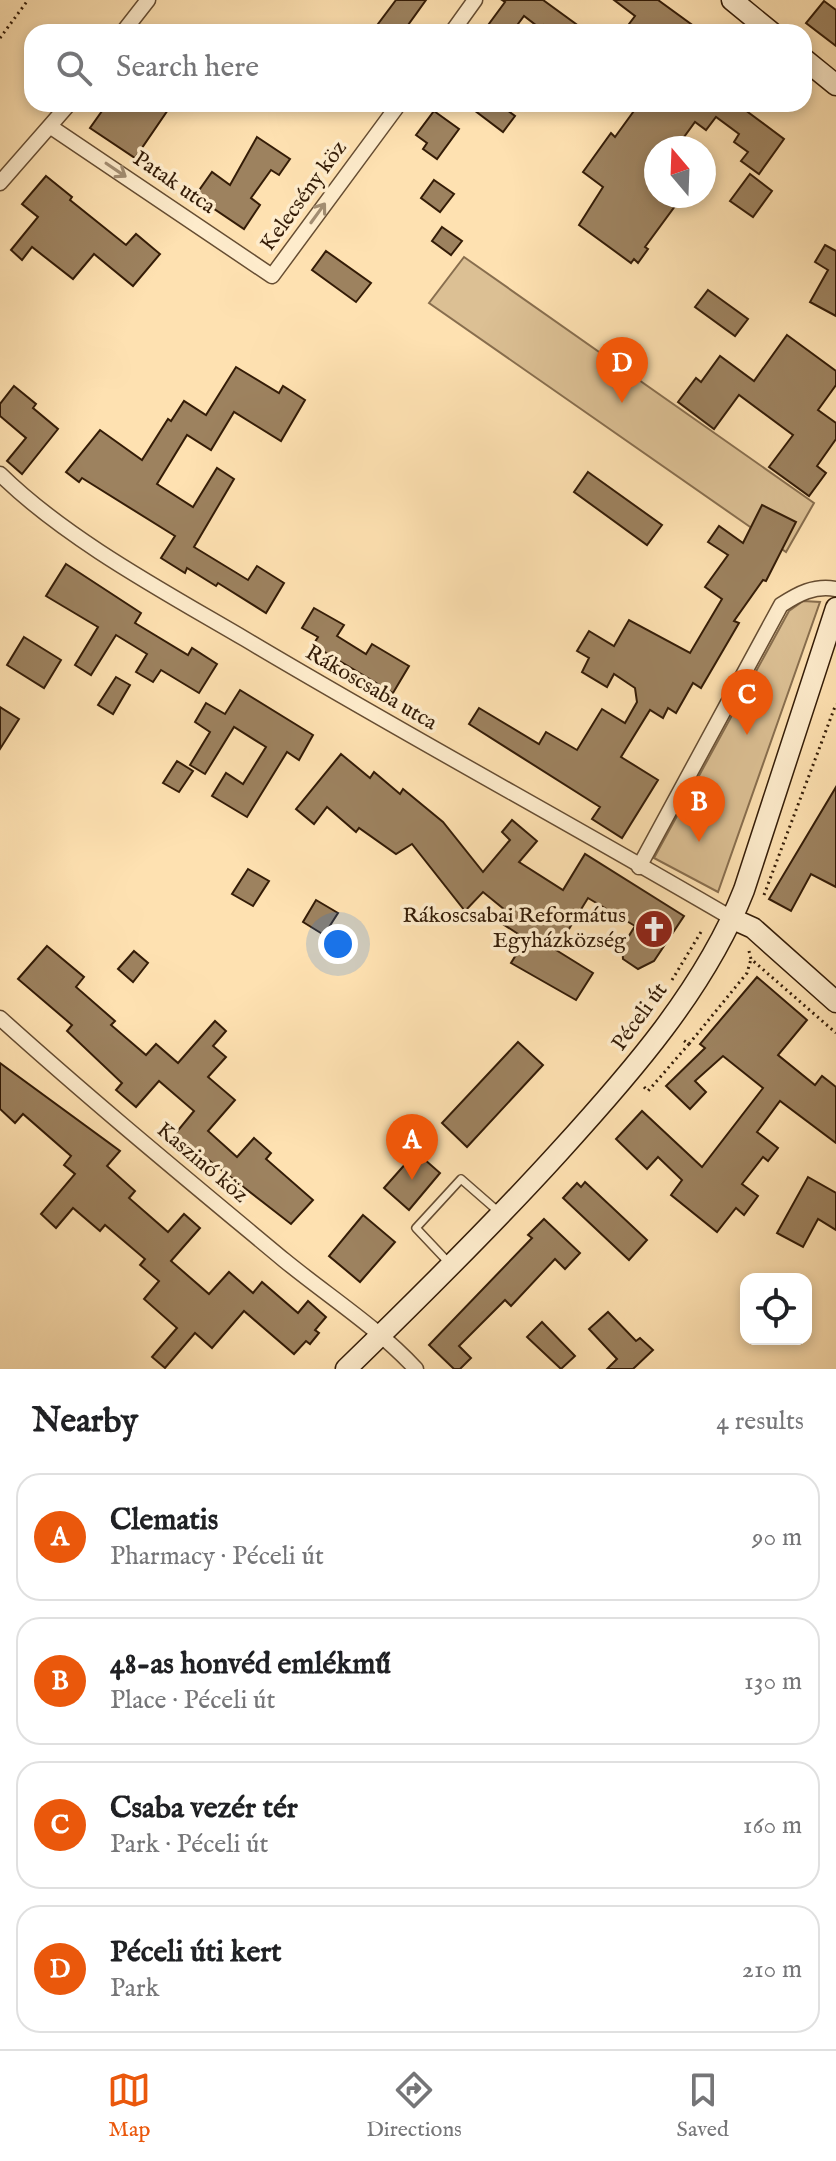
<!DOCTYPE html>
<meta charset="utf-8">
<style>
:root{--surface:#fff;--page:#f6f6f6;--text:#202124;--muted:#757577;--line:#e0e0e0;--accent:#ea580c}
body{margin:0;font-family:"IM FELL English",serif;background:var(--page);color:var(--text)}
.controls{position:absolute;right:24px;bottom:24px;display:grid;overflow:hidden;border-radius:16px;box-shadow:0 4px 12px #0003}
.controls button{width:72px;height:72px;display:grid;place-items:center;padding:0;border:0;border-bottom:2px solid var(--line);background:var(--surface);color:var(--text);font:40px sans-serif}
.compass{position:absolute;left:644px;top:136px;width:72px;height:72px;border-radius:50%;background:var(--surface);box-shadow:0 4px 12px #0003;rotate:341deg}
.you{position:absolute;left:338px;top:944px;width:28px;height:28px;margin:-20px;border:6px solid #fff;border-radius:50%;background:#1a73e8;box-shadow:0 0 0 12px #1a73e833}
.badge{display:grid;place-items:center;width:52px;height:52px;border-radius:50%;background:var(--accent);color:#fff;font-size:26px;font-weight:700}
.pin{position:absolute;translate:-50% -66px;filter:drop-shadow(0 2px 4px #0008)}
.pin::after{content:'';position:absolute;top:42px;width:28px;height:24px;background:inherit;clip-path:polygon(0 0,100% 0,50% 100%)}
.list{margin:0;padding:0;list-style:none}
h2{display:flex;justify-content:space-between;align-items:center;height:104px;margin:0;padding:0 32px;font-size:34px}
h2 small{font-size:26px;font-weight:400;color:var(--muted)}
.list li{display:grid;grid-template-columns:52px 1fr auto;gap:24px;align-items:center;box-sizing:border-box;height:128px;margin:0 16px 16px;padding:0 16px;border:2px solid var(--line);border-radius:24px}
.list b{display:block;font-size:30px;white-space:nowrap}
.list p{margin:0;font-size:26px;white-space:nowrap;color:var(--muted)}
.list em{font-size:26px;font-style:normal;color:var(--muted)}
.icon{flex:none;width:44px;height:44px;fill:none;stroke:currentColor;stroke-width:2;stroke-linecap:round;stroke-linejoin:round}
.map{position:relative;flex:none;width:836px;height:1369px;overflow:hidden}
.search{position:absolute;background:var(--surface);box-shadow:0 4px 12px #0003;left:24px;right:24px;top:24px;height:88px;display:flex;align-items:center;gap:20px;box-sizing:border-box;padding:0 28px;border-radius:24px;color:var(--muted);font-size:30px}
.sheet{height:680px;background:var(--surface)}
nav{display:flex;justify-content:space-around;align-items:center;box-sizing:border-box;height:112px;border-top:2px solid var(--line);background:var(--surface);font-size:22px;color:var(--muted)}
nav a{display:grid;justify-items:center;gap:4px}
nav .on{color:var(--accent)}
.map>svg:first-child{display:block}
.green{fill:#dcc094;stroke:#886e4e;stroke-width:2}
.building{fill:#9d825f;stroke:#341c07;stroke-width:2}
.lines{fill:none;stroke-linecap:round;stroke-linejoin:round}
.lane-casing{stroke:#664d32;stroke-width:10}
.street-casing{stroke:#664d32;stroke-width:17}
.secondary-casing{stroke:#341c07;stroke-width:23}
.path{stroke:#341c07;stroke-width:3;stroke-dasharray:2 4;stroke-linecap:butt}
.lane{stroke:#feeccc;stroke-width:7}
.street{stroke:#feeccc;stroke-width:14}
.secondary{stroke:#feeccc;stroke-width:20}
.oneway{stroke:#a38e73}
.labels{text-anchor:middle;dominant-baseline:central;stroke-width:7;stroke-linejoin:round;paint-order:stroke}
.street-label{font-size:22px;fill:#341c07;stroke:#feeccc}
.poi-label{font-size:22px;fill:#341c07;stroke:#feeccc;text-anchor:end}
</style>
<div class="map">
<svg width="836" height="1369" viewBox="0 0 836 1369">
<rect width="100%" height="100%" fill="#fee1b1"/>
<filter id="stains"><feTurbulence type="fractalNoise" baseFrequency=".0025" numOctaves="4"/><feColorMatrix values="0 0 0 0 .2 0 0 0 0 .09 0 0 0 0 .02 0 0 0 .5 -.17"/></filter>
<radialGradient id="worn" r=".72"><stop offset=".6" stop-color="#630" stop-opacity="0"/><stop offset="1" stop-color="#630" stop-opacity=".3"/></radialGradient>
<g class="green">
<path d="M464,257l350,246 -28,49 -357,-249z"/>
<path d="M803,601l17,1 -102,290 -64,-34 135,-247z"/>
</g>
<g class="building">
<path d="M396,0h30l-23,32h-31z"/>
<path d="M502,0h41l44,32h-33l-10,-7 -3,4 -17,-13 -12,16h-29l22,-30z"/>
<path d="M614,0h44l44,32h-79l12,-16z"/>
<path d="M824,1l12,9v36l-30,-23z"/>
<path d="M107,104h65l-37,54 -45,-30z"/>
<path d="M466,104h33l16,12 -12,16z"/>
<path d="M639,104h98l47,35 -25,35 -18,-13 7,-9 -14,-10 5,-8 -23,-17 -10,13 -11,-8 -19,26h-20v28l-8,10 8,10 19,10 -30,41 3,2 -10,14 -4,-4 -3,4 -52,-38 24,-38 -20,-15 28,-39 4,4z"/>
<path d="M434,111l25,18 -22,30 -14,-10 4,-6 -11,-8z"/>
<path d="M257,137l33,22 -11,16 -8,-5 -20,28 9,7 -16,24 -49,-33 17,-24 18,13z"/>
<path d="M750,174l22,17 -19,26 -23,-16z"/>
<path d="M46,176l26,21 -2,3 56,45 10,-11 24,20 -27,32 -39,-32 -21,25 -41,-32 -10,13 -11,-10 27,-33 -16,-13z"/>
<path d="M434,180l20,14 -14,18 -19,-14z"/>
<path d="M442,227l20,14 -11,14 -19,-14z"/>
<path d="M825,245l11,6v65l-26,-14 18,-32 -13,-8z"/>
<path d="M326,251l45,32 -15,19 -44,-32z"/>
<path d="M708,290l40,29 -13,17 -40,-29z"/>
<path d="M787,335l49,36v14l-18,25 18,13v16l-19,27 9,7 -17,23 -40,-29 24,-32 -54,-40 -25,34 -36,-27 18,-24 5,4 19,-26 34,25z"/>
<path d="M236,367l43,26 4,-7 22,14 -24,41 -47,-29 -23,38 -24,-15 -30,49 36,23 24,-39 17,11 -40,68 54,33 9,-14 27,17 -18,30 -48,-30 -2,3 -29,-18 -2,5 -24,-15 14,-22 -93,-58 -3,4 -13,-10 34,-42 42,30 26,-41 3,2 13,-20 22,14z"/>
<path d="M14,386l22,18 -3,4 25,21 -36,45 -15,-13 19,-23 -26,-22v-12z"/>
<path d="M588,472l74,53 -15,20 -73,-53z"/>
<path d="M762,505l34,17 -30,59 -3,-1 -29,41 5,2 -38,65 -8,-5 -17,30 -8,-5 -5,10 -13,-8 -29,47 37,23 -36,58 -30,-19 8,-12 -131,-83 10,-16 60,36 7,-12 31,18 25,-41 23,14 12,-21 -2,-14 -21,-14 -7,13 -25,-15 7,-14 -12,-7 12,-20 25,15 15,-26 61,33 32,-54 -17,-12 23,-32 -20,-13 11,-16 24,17z"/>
<path d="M66,564l75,49 -6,10 53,32 4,-7 25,16 -18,29 -38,-23 -8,12 -17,-10 11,-18 -31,-19 -25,40 -16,-10 23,-38 -52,-31z"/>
<path d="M314,608l30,17 -7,11 29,18 6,-10 37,22 -16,27 -80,-48 5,-8 -16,-9z"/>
<path d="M24,637l37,23 -17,28 -37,-23z"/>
<path d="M116,677l14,8 -17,29 -15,-9z"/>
<path d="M240,690l73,45 -14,25 -12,-8 -40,65 -35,-21 14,-23 17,11 23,-37 -32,-20 -29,47 -15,-9 20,-33 -15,-10 11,-19 19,11z"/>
<path d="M0,707l19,12 -19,30z"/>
<path d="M341,754l29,24 4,-6 26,22 3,-5 40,33 40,50 27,-32 -8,-8 10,-12 25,21 -18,21 44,28 22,-36 99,62 -30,45 -16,8 -15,-10 -1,-12 13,-21 -47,-28 -32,52 37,23 -17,27 -65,-37 15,-24 -28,-18 7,-11 -22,-18 -18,19 -53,-67 -16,10 -37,-26 -3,4 -29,-25 -13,17 -18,-15z"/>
<path d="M177,761l16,10 -14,21 -16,-9z"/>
<path d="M836,787v100l-25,-13 -20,37 -22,-12z"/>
<path d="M248,869l21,12 -16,25 -21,-12z"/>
<path d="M316,900l22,13 -14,22 -21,-13z"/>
<path d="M47,946l37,31 -8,10 39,34 -4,4 35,30 10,-11 22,19 37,-42 11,10 -13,15 13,11 -18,20 27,23 -27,31 29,26 17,-19 17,15 -5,6 47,41 -22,24 -116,-90 19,-23 -35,-30 -23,26 -20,-17 6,-7 -55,-52 5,-6 -54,-46z"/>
<path d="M134,951l14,12 -15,19 -15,-13z"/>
<path d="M757,977l50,43 -29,35 37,30 7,-9 14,11v56l-56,-42 -23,31 21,16 -10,13 -5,-4 -21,27 16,12 -14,19 -8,-7 -19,24 -46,-37 11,-15 -24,-23 -11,12 -31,-30 26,-28 60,56 61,-79 -40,-32 -28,25 11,11 -16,17 -24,-23 39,-38 -5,-4z"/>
<path d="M518,1042l25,23 -76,82 -25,-24z"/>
<path d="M0,1063l120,88 -13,15 28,25 -6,7 39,34 16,-18 16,14 -29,33 38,33 20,-22 24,21 9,-11 36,31 10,-12 18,16 -11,13 4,3 -9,11 -4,-3 -12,13 -50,-43 -32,37 -17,-15 -30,35 -13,-11 25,-29 -33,-29 15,-18 -19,-16 5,-6 -40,-34 -5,6 -27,-23 -17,20 -15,-14 34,-40 -11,-9 7,-9 -48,-42 -8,9 -15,-14z"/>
<path d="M416,1152l24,21 -31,37 -25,-22z"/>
<path d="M808,1177l28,16v37l-18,-11 -15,28 -26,-14z"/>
<path d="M585,1182l62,58 -18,20 -66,-62 14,-15 4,4z"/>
<path d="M363,1215l32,27 -35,40 -31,-26z"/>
<path d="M544,1219l36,34 -15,16 -10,-10 -44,47 -6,-6 -46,46 12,12 -11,11h-6l-25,-24 103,-107 -4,-3z"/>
<path d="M608,1312l28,29 4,-3 13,12 -20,19h-26l10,-10 -28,-30z"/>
<path d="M542,1322l33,34 -14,13 -34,-32z"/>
</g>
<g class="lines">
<defs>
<path id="lane" d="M450,1264l-34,-36 45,-49 39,34"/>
<g id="street">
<path d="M123,32l25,-32"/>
<path d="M452,32l23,-32"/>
<path d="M51,127l221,149 127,-172"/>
<path d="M0,183l69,-79"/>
<path d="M0,474c66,65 165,118 245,165 161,96 326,185 488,280"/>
<path d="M639,867l142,-262c17,-11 33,-20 55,-16"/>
<path d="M0,1018c92,83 188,162 284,242 44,36 93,67 132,109"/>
</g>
<g id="secondary">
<path d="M732,0l39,32"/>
<path d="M804,59l32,26"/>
<path d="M733,919l20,9 83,74"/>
<path d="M346,1369c73,-71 145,-142 213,-217 71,-78 146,-163 185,-262l92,-282"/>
</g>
</defs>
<use href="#lane" class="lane-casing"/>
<use href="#street" class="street-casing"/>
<use href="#secondary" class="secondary-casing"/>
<g class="path">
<path d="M0,38l28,-38"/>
<path d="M764,895l72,-191"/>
<path d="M749,951l2,8 85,74"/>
<path d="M672,980l29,-48"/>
<path d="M689,1044l58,-71 4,-14"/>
<path d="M644,1087l4,4 41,-47 -6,-4"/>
</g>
<use href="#lane" class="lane"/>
<use href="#street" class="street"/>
<use href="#secondary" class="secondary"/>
</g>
<defs><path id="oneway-shaft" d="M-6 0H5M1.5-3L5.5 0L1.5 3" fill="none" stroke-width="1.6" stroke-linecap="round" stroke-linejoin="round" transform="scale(2)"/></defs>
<g class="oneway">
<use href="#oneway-shaft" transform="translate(116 170) rotate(34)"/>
<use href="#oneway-shaft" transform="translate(318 213) rotate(-54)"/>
</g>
<defs>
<symbol id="church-disc" viewBox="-11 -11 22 22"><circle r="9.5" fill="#8f2418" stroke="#feeccc"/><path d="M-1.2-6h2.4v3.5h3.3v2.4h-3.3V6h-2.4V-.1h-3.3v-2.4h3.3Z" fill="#fff"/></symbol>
</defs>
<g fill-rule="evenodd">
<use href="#church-disc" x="632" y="907" width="44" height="44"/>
</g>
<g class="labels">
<g class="street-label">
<text transform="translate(174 183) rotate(34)">Patak utca</text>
<text transform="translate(304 196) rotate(-54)">Kelecsény köz</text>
<text transform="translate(371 688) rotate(30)">Rákoscsaba utca</text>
<text transform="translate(640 1017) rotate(-54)">Péceli út</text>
<text transform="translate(202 1163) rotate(40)">Kaszinó köz</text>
</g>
<g class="poi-label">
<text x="626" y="916">Rákoscsabai Református<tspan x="626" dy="25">Egyházközség</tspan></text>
</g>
</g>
<rect width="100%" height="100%" filter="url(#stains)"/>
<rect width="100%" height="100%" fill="url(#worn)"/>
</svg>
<div class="controls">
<button><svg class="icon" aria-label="locate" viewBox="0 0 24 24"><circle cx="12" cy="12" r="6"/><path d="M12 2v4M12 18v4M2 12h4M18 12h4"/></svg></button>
</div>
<svg class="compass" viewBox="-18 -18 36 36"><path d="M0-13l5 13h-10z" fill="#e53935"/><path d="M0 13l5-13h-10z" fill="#757577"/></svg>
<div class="you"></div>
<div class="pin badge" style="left:412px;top:1180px">A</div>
<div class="pin badge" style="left:699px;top:842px">B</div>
<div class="pin badge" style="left:747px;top:735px">C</div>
<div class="pin badge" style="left:622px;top:403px">D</div>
<div class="search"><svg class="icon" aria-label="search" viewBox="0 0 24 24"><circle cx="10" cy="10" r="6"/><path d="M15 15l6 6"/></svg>Search here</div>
</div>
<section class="sheet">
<h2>Nearby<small>4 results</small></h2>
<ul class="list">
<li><span class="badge">A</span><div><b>Clematis</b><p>Pharmacy · Péceli út</p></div><em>90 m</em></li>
<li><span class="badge">B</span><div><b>48-as honvéd emlékmű</b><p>Place · Péceli út</p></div><em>130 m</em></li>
<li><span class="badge">C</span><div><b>Csaba vezér tér</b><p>Park · Péceli út</p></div><em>160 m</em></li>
<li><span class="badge">D</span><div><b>Péceli úti kert</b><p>Park</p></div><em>210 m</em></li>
</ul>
</section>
<nav>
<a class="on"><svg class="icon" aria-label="map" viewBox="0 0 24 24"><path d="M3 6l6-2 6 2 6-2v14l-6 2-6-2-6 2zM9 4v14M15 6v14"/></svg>Map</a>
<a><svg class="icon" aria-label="directions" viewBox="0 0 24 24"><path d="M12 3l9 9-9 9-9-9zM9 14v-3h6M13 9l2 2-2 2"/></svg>Directions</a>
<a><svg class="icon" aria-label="saved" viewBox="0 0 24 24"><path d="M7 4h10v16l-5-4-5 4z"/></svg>Saved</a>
</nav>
